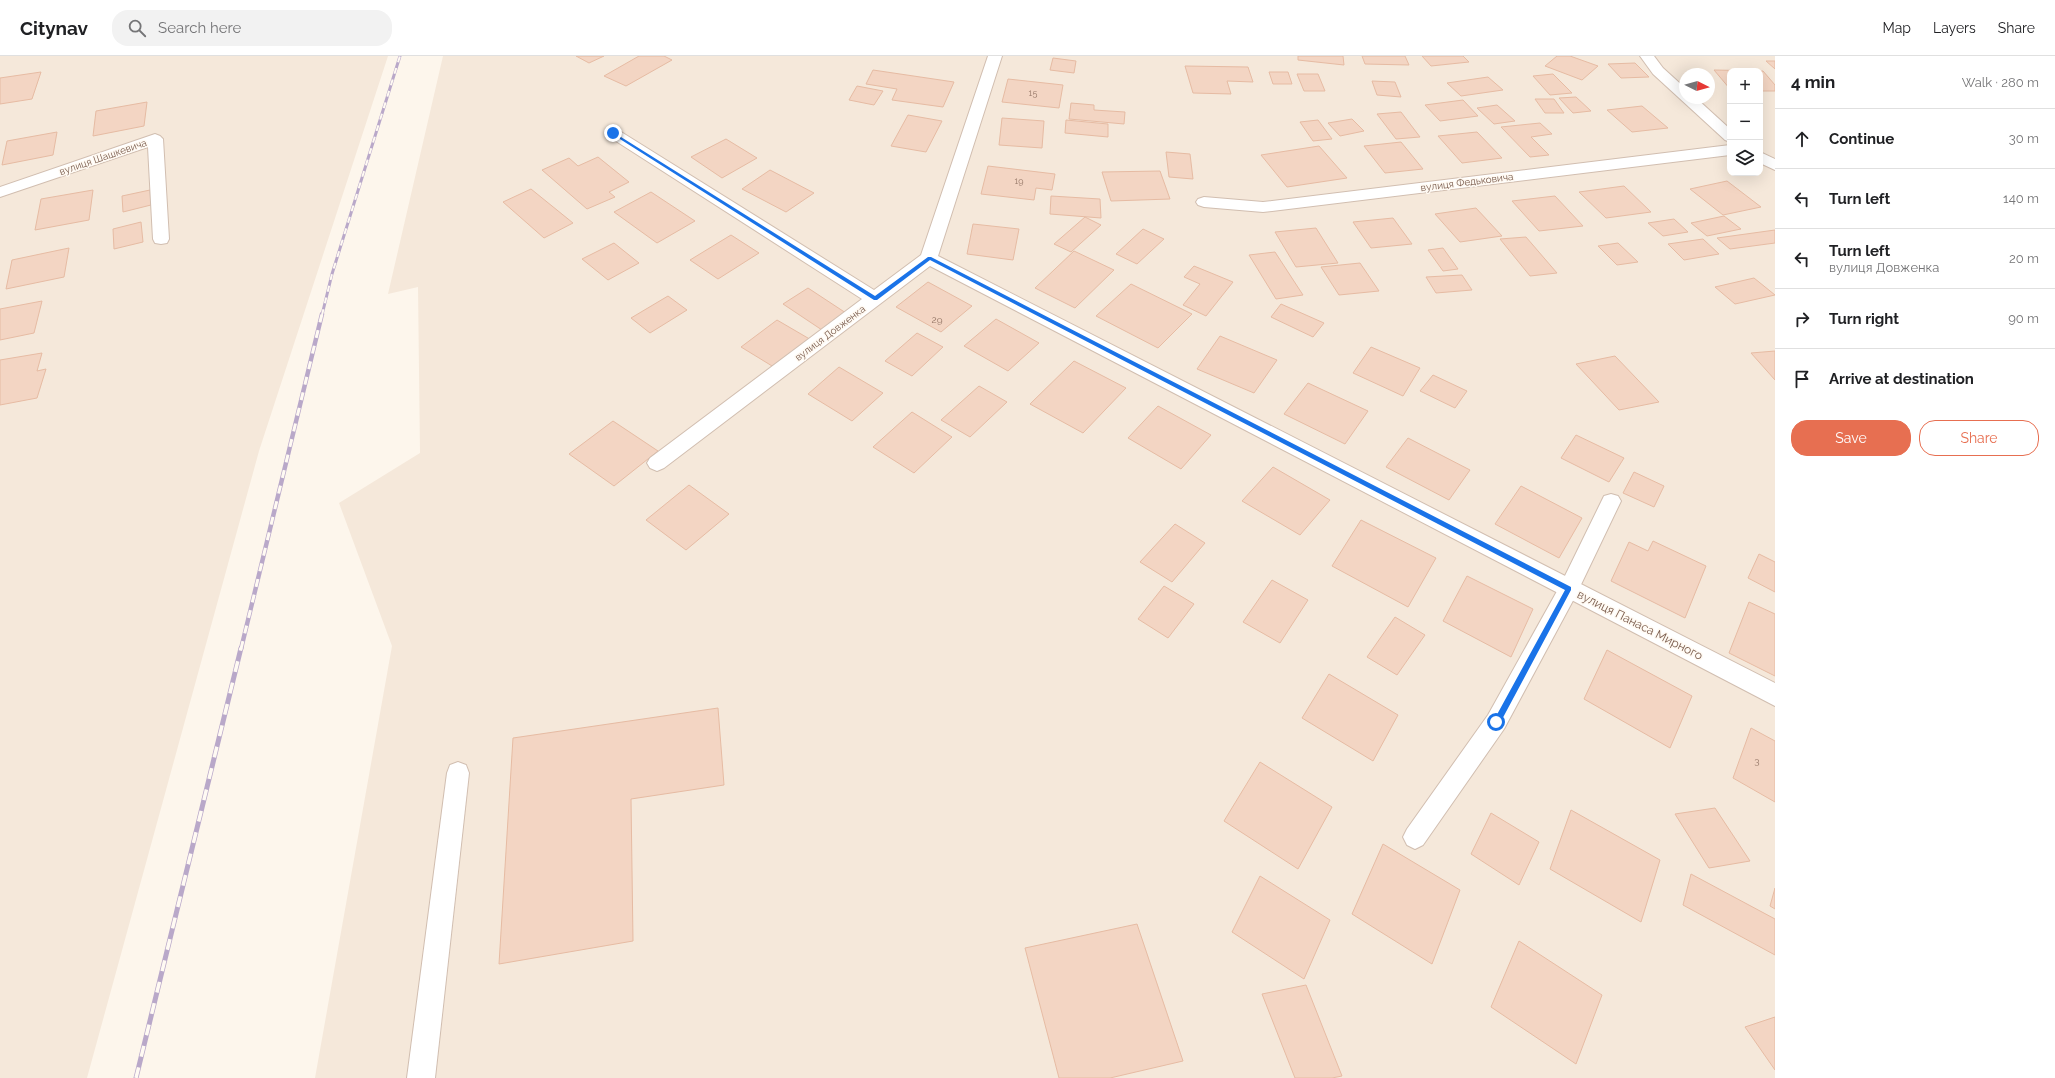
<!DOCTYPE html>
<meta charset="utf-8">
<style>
:root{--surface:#fff;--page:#f2f2f2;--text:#202124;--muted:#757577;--line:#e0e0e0;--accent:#e76f51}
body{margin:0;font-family:Raleway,sans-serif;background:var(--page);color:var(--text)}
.controls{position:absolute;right:12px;top:12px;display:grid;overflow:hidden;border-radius:8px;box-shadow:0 4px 16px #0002}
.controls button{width:36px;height:36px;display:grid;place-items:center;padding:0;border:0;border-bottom:1px solid var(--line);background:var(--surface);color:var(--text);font:20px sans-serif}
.compass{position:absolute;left:1679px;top:12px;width:36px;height:36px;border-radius:50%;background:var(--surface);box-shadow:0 4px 16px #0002;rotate:95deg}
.stop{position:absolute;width:12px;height:12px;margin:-9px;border:3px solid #1a73e8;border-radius:50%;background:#fff}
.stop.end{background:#1a73e8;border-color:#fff;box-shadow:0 1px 4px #0008}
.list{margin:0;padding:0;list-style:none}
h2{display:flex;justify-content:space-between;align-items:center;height:52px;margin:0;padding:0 16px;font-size:17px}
h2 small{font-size:13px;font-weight:400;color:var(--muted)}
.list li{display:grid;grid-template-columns:26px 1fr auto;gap:12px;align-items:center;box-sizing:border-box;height:60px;padding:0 16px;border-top:1px solid var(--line)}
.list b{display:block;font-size:15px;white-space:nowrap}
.list p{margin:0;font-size:13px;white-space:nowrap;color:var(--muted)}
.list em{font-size:13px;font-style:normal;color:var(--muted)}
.actions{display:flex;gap:8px;padding:12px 16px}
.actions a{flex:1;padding:9px 0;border:1px solid var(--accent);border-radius:16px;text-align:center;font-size:14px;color:var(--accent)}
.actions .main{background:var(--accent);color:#fff}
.icon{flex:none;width:22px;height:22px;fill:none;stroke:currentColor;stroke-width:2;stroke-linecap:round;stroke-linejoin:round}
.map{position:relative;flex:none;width:1775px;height:1022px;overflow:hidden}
header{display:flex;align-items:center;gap:24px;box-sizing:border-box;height:56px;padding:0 20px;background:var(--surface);border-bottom:1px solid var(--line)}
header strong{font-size:19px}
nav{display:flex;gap:22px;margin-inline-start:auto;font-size:14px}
.search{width:280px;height:36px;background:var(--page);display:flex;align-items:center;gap:10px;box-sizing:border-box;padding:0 14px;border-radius:16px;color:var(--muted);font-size:15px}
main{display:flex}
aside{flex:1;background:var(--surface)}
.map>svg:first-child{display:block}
.residential{fill:#f5e8da;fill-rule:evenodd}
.building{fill:#f3d5c3;stroke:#e6bba3}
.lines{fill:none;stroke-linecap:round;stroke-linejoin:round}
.service-casing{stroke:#d1beb0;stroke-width:2}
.minor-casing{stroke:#d1beb0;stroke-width:2}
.service{fill:#fff;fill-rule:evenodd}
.minor{fill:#fff;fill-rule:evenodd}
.rail-far2-casing{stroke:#b9a8c9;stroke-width:3}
.rail-far1-casing{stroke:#b9a8c9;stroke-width:4.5}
.rail-casing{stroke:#b9a8c9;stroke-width:5}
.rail-far2{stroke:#fffaf3;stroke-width:2;stroke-dasharray:6;stroke-linecap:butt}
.rail-far1{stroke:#fffaf3;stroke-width:3;stroke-dasharray:8;stroke-linecap:butt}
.rail{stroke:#fffaf3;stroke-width:3.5;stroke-dasharray:11;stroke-linecap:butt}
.route{fill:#1a73e8}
.labels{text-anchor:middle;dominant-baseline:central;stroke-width:3;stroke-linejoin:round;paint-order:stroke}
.far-number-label{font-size:9px;fill:#987a6a}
.far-street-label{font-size:10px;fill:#7a5c4d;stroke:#fffaf3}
.number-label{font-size:10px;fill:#987a6a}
.street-label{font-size:12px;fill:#7a5c4d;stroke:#fffaf3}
</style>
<header>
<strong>Citynav</strong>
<div class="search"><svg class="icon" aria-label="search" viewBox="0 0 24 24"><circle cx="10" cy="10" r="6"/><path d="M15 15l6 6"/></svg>Search here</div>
<nav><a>Map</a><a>Layers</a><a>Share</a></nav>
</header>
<main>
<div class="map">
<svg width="1775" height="1022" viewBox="0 0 1775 1022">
<rect width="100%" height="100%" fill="#fdf6ec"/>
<g class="residential">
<path d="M0,0h388l-129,395 -172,627h-87z"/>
<path d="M443,0h1332v1022h-1460l77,-432 -53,-143 81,-50 -2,-166 -30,7zM1730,15h30v102h-30zM1685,18h24v24h-24z"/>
</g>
<g class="building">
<path d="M576,0h28l-15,7z"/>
<path d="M639,0h25l8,4 -46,26 -22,-10z"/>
<path d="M1298,0h45l1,9 -46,-5z"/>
<path d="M1362,0h43l4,9 -44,-1z"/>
<path d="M1422,0h41l6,6 -38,4z"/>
<path d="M1557,0h13l28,10 -16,14 -37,-14z"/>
<path d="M1053,2l23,3 -2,12 -24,-3z"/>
<path d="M1766,5h9v8z"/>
<path d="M1635,7l14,14 -28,1 -13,-14z"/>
<path d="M1185,10l63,1 5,15 -26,-1 4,13 -38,-1z"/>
<path d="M873,14l81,12 -11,25 -51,-7 5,-11 -31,-5z"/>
<path d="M1714,14l49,1 12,14v6h-15v-20h-30v18z"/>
<path d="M41,16l-9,27 -32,5v-26z"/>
<path d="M1269,16h19l4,12h-19z"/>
<path d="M1297,18h21l7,17h-21z"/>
<path d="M1553,18l19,19 -22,2 -17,-19z"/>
<path d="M1488,21l15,13 -42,6 -14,-13z"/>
<path d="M1008,23l55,6 -4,23 -57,-6z"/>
<path d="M1372,25l23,1 6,15 -24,-2z"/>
<path d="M857,30l26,5 -9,14 -25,-5z"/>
<path d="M1576,41l15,14 -18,2 -14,-15z"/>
<path d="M1535,43h19l10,14h-19z"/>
<path d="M1463,44l15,16 -38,5 -15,-16z"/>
<path d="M147,46l-3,24 -51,10 3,-25z"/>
<path d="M1071,47l23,2v5l31,2 -1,12 -55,-5z"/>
<path d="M1497,49l18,16 -21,3 -17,-16z"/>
<path d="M1642,50l26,22 -36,4 -25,-22z"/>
<path d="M1401,56l19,25 -24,2 -19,-25z"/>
<path d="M908,59l34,6 -16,31 -35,-6z"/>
<path d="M1002,62l42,3 -2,27 -43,-3z"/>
<path d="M1352,63l12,12 -24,5 -12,-13z"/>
<path d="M1066,64l42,4v13l-43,-4z"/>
<path d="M1318,64l14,19 -19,2 -13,-19z"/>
<path d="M1540,67l12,11 -21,3 18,18 -19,2 -29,-30z"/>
<path d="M57,76l-4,23 -51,10 5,-24z"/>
<path d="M1477,76l25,26 -40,5 -24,-27z"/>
<path d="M726,83l31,19 -35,20 -31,-21z"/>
<path d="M1401,86l22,27 -38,4 -21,-27z"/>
<path d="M1319,90l28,32 -60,9 -26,-32z"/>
<path d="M1166,96l24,2 3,25 -24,-2z"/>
<path d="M598,101l31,25 -20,10 6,5 -28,12 -45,-39 27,-12 9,8z"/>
<path d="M988,110l67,8 -3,16 -16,-2 -2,12 -53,-6z"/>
<path d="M770,114l44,23 -28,19 -44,-23z"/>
<path d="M1160,115l10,28 -59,2 -9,-29z"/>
<path d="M1727,125l34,26 -38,8 -33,-26z"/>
<path d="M1624,130l27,26 -45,6 -27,-26z"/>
<path d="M531,133l42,34 -29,15 -41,-36z"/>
<path d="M93,134l-4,30 -54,10 6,-31z"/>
<path d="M150,134l1,15 -28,7 -1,-16z"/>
<path d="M651,136l44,29 -38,22 -43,-31z"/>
<path d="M1051,140l49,3 1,19 -51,-4z"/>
<path d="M1555,140l28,30 -44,5 -27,-30z"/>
<path d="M1476,152l26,28 -42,6 -25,-28z"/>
<path d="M1724,160l17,13 -34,7 -16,-13z"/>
<path d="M1085,161l16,8 -30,27 -17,-8z"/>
<path d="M1393,162l19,26 -41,4 -18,-26z"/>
<path d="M1674,163l14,13 -25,4 -15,-13z"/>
<path d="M141,166l2,20 -29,7 -1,-20z"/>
<path d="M973,168l46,5 -6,31 -46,-6z"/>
<path d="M1316,172l22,35 -42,4 -21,-35z"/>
<path d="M1143,173l21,10 -27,25 -21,-10z"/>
<path d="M1775,174v13l-45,6 -13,-11z"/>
<path d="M731,179l28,18 -41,26 -28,-19z"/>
<path d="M1526,181l31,36 -27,3 -30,-37z"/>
<path d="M1703,183l16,15 -35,6 -16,-16z"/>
<path d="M614,187l25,20 -31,17 -26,-21z"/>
<path d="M1618,187l20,19 -21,3 -19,-19z"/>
<path d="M69,192l-5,29 -58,12 6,-29z"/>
<path d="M1443,192l15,21 -15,2 -15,-21z"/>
<path d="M1074,195l40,19 -39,38 -40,-20z"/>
<path d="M1275,196l28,43 -27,4 -27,-44z"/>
<path d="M1360,207l19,28 -40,4 -18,-28z"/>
<path d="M1194,210l39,16 -27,34 -23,-11 17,-21 -16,-7z"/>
<path d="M1462,219l10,15 -36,3 -10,-16z"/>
<path d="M1754,222l21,17 -40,9 -20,-17z"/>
<path d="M928,226l44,24 -31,26 -45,-25z"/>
<path d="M1131,228l61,30 -34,34 -62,-32z"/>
<path d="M808,232l41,27 -24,17 -42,-28z"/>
<path d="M668,240l19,14 -37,23 -19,-15z"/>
<path d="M42,245l-8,32 -34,7v-31z"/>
<path d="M1281,248l43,19 -11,14 -42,-20z"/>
<path d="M996,263l43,24 -31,28 -44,-25z"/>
<path d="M777,264l36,21 -36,28 -36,-22z"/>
<path d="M917,277l26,14 -31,29 -27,-15z"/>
<path d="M1220,280l57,24 -23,33 -57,-24z"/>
<path d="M1371,291l49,21 -17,28 -50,-23z"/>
<path d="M1775,295v29l-24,-27z"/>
<path d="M42,297l-5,18 9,-2 -9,29 -37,7v-45z"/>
<path d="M1615,300l44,46 -40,8 -43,-46z"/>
<path d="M1074,305l52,27 -43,45 -53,-29z"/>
<path d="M839,311l44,26 -31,28 -44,-27z"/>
<path d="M1433,319l34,16 -12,17 -35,-17z"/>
<path d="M1308,327l60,28 -23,33 -61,-30z"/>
<path d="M979,330l28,16 -37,35 -29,-17z"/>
<path d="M1158,350l53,29 -30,34 -53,-31z"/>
<path d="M912,356l40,25 -38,36 -41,-26z"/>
<path d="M613,365l45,30 -44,35 -45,-32z"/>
<path d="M1576,379l48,23 -15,24 -48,-24z"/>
<path d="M1408,382l62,32 -21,30 -63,-33z"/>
<path d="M1273,411l57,33 -30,35 -58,-34z"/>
<path d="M1634,416l30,14 -10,21 -31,-14z"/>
<path d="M689,429l40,29 -43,36 -40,-30z"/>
<path d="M1521,430l61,32 -23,40 -64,-34z"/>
<path d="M1361,464l75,38 -28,49 -76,-41z"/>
<path d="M1175,468l30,19 -33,39 -32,-20z"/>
<path d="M1653,485l53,25 -21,52 -74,-37 18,-39 19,9z"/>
<path d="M1759,498l16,8v30l-27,-14z"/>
<path d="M1467,520l66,33 -22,48 -68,-36z"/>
<path d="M1272,524l36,20 -28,43 -37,-21z"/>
<path d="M1164,530l30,18 -26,34 -30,-19z"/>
<path d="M1749,546l26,12v62l-46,-23z"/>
<path d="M1395,561l30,18 -28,40 -30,-18z"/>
<path d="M1607,594l85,46 -22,52 -86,-49z"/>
<path d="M1329,618l69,41 -25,46 -71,-43z"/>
<path d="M718,652l6,77 -93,14 2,142 -134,23 14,-226z"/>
<path d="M1751,672l24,13v61l-42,-24z"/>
<path d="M1260,706l72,45 -34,62 -74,-48z"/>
<path d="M1715,752l35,53 -41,7 -34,-54z"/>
<path d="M1571,754l89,50 -19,62 -91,-53z"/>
<path d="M1491,757l48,29 -20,43 -48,-31z"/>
<path d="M1383,788l77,46 -28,74 -80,-50z"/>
<path d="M1691,818l84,45v36l-92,-50z"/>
<path d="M1260,820l70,44 -26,59 -72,-47z"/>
<path d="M1775,832v21l-5,-3z"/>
<path d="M1137,868l46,137 -73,17h-51l-34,-130z"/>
<path d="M1519,885l83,54 -26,69 -85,-57z"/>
<path d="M1306,929l36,91 -10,2h-37l-33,-84z"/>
<path d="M1775,961v53l-30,-43z"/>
</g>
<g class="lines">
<defs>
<g id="service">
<path d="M1611,438l7,2 3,5 -45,94 -72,134 -81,116 -8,4 -8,-4 -4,-8 4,-8 81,-114 73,-131 43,-88z"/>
<path d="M458,706l8,3 3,8 -34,305h-28l40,-305 3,-8z"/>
</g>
<g id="minor">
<path d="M988,0h14l-64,200 837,427v23l-845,-440 -266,202 -7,3 -7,-3 -3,-5 3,-5 212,-159 -254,-163 -3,-3 3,-3h10l256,160 47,-35z"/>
<path d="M1640,0h14l9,12 22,20v10h11l34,31v13l-5,-2 -72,-66z"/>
<path d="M155,78l5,2 3,3 6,100 -2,4 -6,1 -6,-1 -2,-4 -5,-92 -148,50v-10z"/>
<path d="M1730,89v10l-467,57 -59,-5 -6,-2 -2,-3 2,-3 6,-2 59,5z"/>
<path d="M1760,96l15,7v11l-15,-7z"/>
</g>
</defs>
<use href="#service" class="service-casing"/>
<use href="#minor" class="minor-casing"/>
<use href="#service" class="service"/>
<use href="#minor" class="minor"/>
<defs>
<path id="rail-far2" d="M322,259l10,-41 68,-218"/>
<path id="rail-far1" d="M241,593l81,-335"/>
<path id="rail" d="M136,1022l105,-430"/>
</defs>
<use href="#rail-far2" class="rail-far2-casing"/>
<use href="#rail-far1" class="rail-far1-casing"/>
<use href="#rail" class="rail-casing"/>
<use href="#rail-far2" class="rail-far2"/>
<use href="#rail-far1" class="rail-far1"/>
<use href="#rail" class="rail"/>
</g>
<path class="route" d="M613,76l262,164 53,-39h3l640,330v3l-72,135h-5v-5l71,-130 -635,-330 -53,40h-3l-262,-166z"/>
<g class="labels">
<g class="far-number-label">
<text x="1033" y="37">15</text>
<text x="1019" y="125">19</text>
</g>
<g class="far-street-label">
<text transform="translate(103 101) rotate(-19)">вулиця Шашкевича</text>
<text transform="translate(1467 126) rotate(-7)">вулиця Федьковича</text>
<text transform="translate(830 277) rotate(-37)">вулиця Довженка</text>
</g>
<g class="number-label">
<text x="937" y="263">29</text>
<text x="1757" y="704">3</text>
</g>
<g class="street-label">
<text transform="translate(1640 569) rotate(27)">вулиця Панаса Мирного</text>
</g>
</g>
</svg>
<div class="controls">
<button>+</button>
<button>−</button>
<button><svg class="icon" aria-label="layers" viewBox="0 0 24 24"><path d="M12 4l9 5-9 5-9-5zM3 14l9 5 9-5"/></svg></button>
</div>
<svg class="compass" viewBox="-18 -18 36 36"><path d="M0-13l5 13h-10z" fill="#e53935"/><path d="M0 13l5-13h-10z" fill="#757577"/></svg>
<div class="stop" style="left:1496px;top:666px"></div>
<div class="stop end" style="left:613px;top:77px"></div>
</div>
<aside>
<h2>4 min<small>Walk · 280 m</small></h2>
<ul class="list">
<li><svg class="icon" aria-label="ahead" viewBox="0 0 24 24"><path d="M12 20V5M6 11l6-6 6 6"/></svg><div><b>Continue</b></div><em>30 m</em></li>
<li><svg class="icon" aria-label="left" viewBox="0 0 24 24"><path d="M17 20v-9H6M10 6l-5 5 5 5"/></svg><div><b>Turn left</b></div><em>140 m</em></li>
<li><svg class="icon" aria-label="left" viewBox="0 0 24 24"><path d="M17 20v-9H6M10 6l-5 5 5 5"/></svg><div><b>Turn left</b><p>вулиця Довженка</p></div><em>20 m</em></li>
<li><svg class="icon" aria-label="right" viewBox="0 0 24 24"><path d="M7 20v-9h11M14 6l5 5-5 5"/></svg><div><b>Turn right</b></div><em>90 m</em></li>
<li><svg class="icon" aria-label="arrive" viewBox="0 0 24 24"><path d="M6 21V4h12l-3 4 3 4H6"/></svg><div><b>Arrive at destination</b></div></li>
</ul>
<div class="actions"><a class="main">Save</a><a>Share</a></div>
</aside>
</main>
